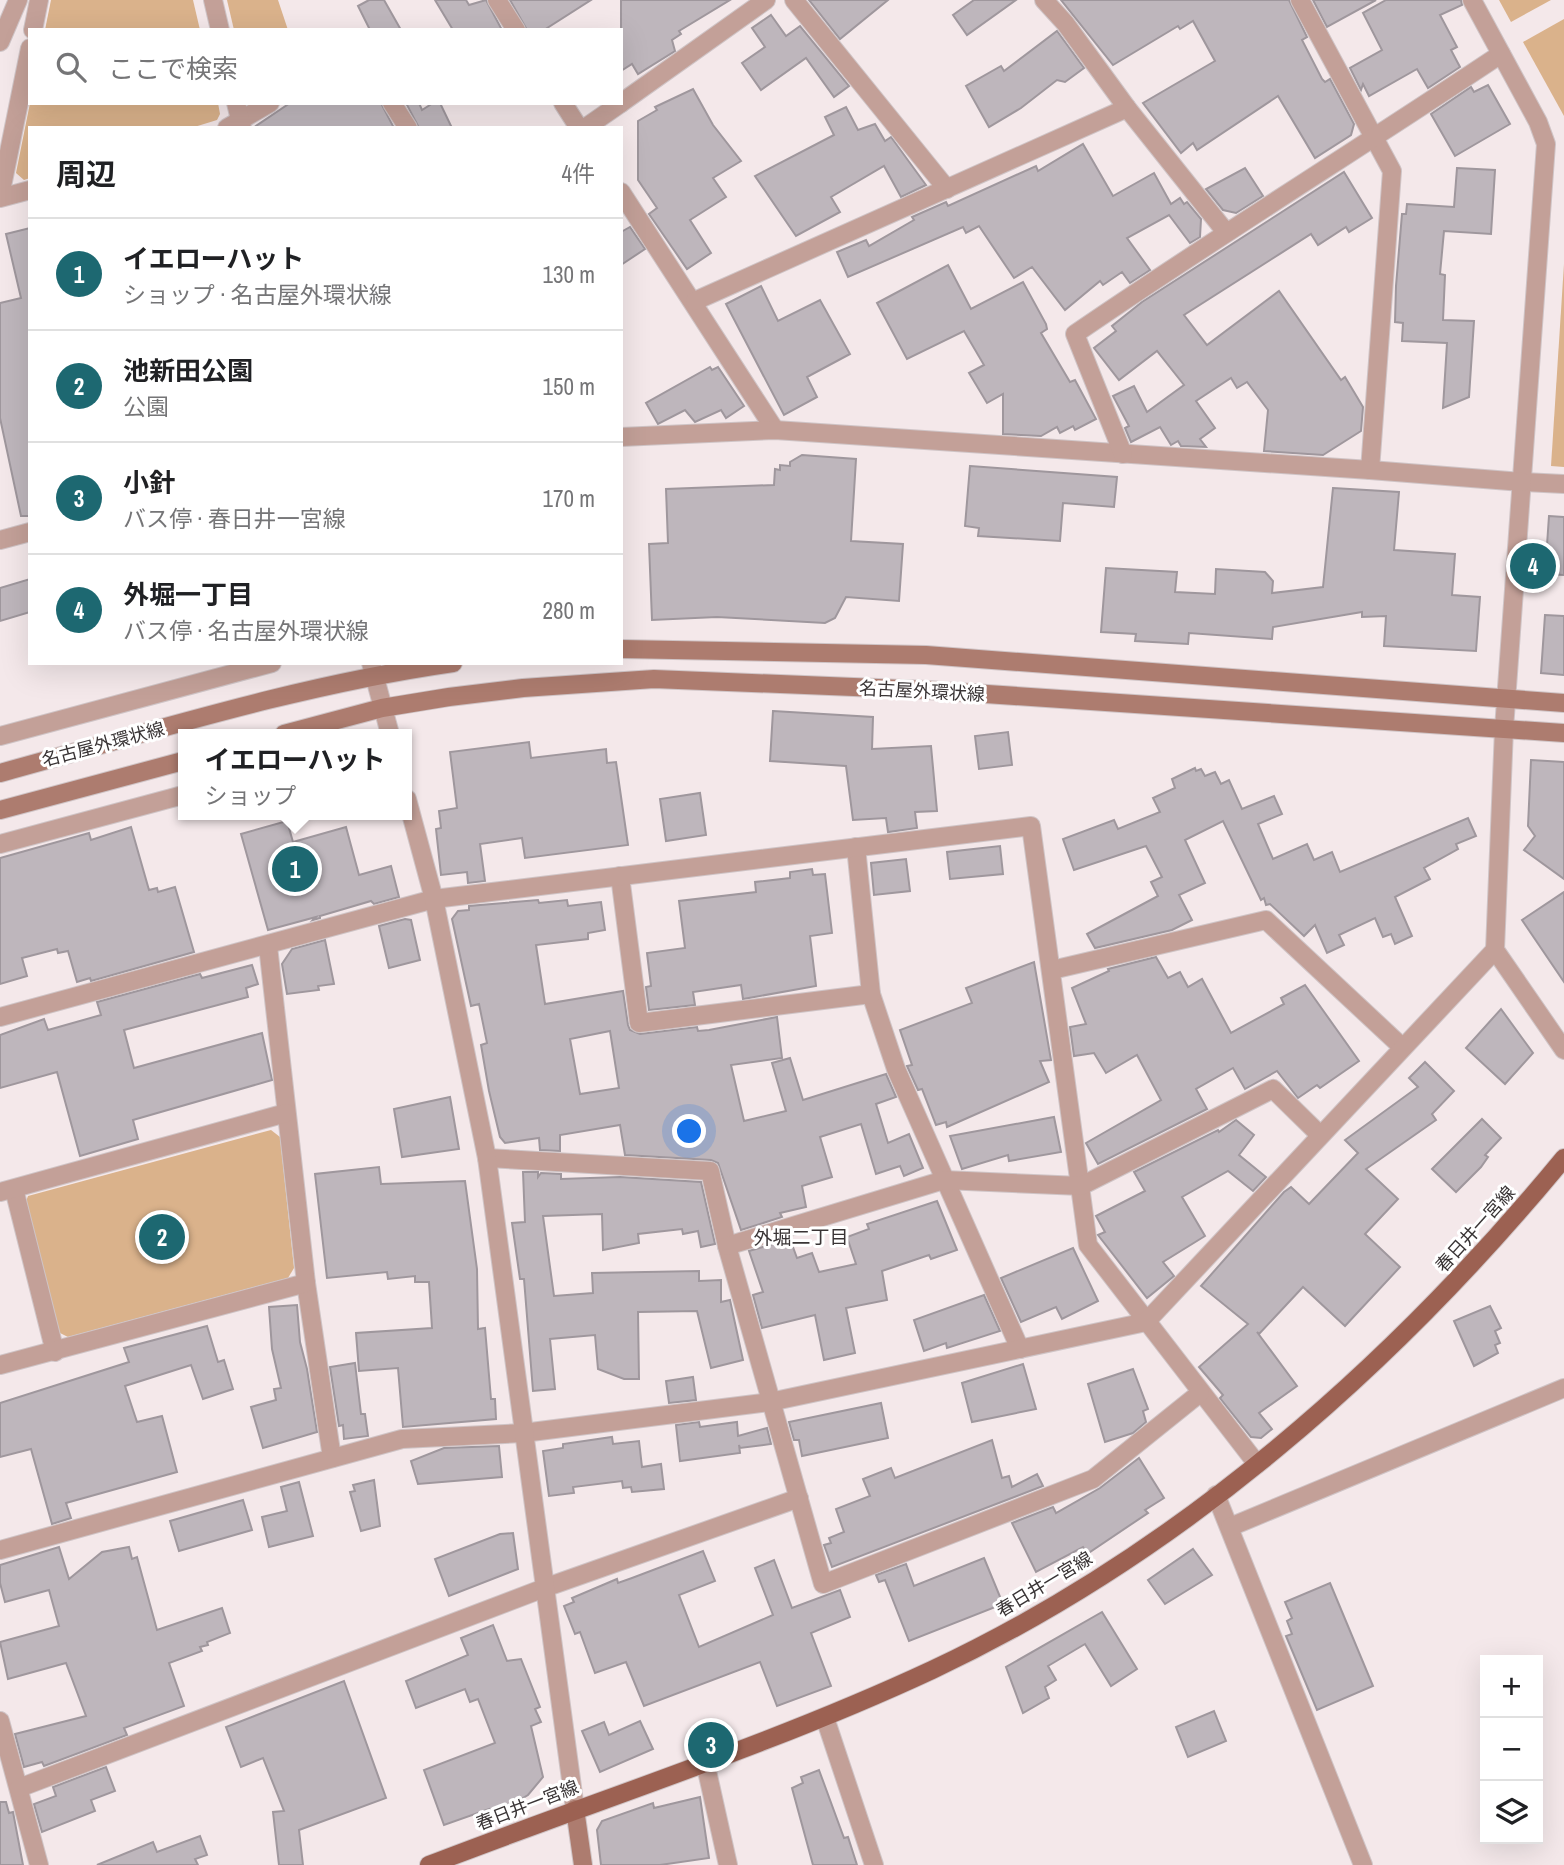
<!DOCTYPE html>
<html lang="ja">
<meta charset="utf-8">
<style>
:root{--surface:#fff;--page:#f2f2f2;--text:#202124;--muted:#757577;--line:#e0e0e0;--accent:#1d6871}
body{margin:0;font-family:"Archivo Narrow","Noto Sans JP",sans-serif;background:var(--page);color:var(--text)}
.controls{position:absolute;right:21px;bottom:21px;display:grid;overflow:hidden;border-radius:0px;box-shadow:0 7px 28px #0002}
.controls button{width:63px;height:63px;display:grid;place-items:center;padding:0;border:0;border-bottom:2px solid var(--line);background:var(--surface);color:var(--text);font:35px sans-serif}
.you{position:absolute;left:690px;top:1132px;width:24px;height:24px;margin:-18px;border:5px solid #fff;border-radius:50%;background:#1a73e8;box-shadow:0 0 0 10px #1a73e833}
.badge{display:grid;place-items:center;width:46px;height:46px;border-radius:50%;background:var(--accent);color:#fff;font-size:23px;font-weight:700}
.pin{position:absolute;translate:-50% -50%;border:4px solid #fff;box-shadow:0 2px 7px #0006}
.popup{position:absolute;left:178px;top:729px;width:234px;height:91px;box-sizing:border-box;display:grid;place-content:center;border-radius:0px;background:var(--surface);filter:drop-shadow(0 2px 5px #0005);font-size:23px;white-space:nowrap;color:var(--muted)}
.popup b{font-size:26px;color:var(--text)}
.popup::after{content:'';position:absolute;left:50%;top:100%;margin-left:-14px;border:14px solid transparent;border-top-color:var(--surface)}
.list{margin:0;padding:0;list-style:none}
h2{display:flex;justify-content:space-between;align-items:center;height:91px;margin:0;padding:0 28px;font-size:30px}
h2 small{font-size:23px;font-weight:400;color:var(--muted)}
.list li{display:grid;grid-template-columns:46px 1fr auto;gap:21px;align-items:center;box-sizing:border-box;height:112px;padding:0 28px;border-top:2px solid var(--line)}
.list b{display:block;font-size:26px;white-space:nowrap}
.list p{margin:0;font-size:23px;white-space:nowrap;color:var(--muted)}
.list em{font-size:23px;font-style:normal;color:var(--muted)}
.icon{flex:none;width:38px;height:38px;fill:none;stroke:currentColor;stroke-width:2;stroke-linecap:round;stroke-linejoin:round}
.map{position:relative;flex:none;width:1564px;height:1865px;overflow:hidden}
.search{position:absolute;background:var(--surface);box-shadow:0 7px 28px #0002;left:28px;top:28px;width:595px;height:77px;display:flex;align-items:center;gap:18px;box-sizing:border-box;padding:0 24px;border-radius:0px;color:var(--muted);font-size:26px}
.panel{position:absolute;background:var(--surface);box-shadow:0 7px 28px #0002;left:28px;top:126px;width:595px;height:539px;border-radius:0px}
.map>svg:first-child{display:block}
.green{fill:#dab28b}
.building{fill:#beb6bc;stroke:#9f979d;stroke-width:2;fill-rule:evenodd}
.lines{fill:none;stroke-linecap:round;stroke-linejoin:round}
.minor-casing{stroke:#cfc4c6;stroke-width:20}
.tertiary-casing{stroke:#cfc4c6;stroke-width:20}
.secondary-casing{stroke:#cfc4c6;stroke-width:20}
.primary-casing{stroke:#cfc4c6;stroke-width:20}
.minor{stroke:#c3a098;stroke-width:18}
.tertiary{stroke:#c3a098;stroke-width:18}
.secondary{stroke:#ad7c6f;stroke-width:18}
.primary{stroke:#9c6152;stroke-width:18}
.labels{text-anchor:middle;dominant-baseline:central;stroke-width:6;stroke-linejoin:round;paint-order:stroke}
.street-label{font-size:18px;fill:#393435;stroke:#fff}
.neighbourhood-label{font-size:19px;fill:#393435;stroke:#fff}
</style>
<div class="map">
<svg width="1564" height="1865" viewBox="0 0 1564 1865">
<rect width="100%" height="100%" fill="#f4e8ea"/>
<g class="green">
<path d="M51,0h142l7,30h-155z"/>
<path d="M227,0h51l10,30h-54z"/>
<path d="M1499,0h52l-40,22z"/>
<path d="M1564,19v97l-41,-74z"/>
<path d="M30,103h188l2,11 -3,6 -26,8h-161v50l-6,2 -8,-7z"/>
<path d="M1564,264v203l-13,-1z"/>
<path d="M271,1130l9,7 14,131 -6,10 -220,59 -10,-5 -34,-125 4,-11z"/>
</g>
<g class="building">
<path d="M369,0h15l17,30h-31l-12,-24z"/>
<path d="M435,0h31l3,5 17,-5 16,30h-49z"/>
<path d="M510,0h81l-47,30h-17z"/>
<path d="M621,0h109l-51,31 2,3 -9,6 3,11 -37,23 -6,-10 -11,7z"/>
<path d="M809,0h79l-48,39z"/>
<path d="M974,0h42l-49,35 -14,-20z"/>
<path d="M1061,0h228l18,37 -5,3 20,39 3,3 5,-3 24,45 -3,11 -36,23 -37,-62 -81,54 -4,-7 -12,10 -38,-50 72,-42 -22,-40 -13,8 -2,-3 -65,39z"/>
<path d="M1313,0h63l-49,27z"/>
<path d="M1386,0h75l1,5 -22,10 17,32 -6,3 9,17 -32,21 -11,-19 -48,27 -6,-12 -2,6 -11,-22 32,-18 -19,-37z"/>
<path d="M771,15l15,21 14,-10 49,60 -15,11 -28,-39 -45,32 -19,-27 23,-16 -13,-19z"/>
<path d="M1057,31l27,37 -19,14 -8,-2 -36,28 -32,19 -23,-41 35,-20 3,5z"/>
<path d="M1488,85l22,39 -55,32 -24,-42 40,-27 3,5z"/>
<path d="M693,89l20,36 28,36 -28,17 13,19 -36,23 21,33 -24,16 -38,-55 8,-6 -19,-28v-59l19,-11 -2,-3z"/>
<path d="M290,103h91l13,25h-141z"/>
<path d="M406,103h13l3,7 11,-7h7l12,25h-33z"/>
<path d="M846,107l12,23 17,-6 10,17 6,-4 35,48 -25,12 -17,-31 -53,31 9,15 -44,24 -41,-60 79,-41 -9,-18z"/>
<path d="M1083,144l30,52 41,-23 17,31 9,-6 4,6 3,-2 14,17 -1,18 -10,6 -21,-28 -42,23 23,32 -20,13 -8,-11 -19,13 -3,-4 -35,29 -33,-43 -18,11 -35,-52 -13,7 -3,-6 -115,50 -11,-25 29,-12 3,6 45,-26 -2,-3 34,-15 2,4 88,-40 2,5z"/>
<path d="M1245,168l18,28 -27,17 -13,-3 -17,-21z"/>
<path d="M1457,168l38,2 -4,64 -47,-3 -4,43 5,1 -2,45 31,1 -5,76 -26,11 4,-65 -45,-2 1,-18 -8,-1 1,-36 6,-72h4l1,-10 47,3z"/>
<path d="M1344,172l28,46 -23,14 -3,-5 -28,18 -7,-11 -127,81 23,30 72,-54 62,89 4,-3 18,30 -2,24 -38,24 -59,-4 4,-41 -21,-28 -10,6 -6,-10 -35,23 19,27 -15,11 6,8 -25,-1 -3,-5 -7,4 -11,-18 -29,15 -6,-14 4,-2 -16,-30 21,-10 13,26 37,-27 -27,-34 -38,29 -25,-32 22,-17 -4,-5 30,-24z"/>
<path d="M630,227l15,22 -24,16v-33z"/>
<path d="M30,228v288h-9l-21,-98v-115l21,-5 -15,-64z"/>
<path d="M948,265l23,44 52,-27 23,42 1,5 -6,4 29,49 5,-2 21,39 -21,11 -2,-4 -13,7 -3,-6 -16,9 -38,-2v-40l-16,9 -18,-30 15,-8 -20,-34 -57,28 -30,-56z"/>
<path d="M761,286l17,35 42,-21 30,54 -43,23 10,20 -33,18 -58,-111z"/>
<path d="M710,367l2,3 6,-3 26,39 -18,12 -5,-8 -26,12 -10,-12 -27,14 -12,-21z"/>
<path d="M802,455l54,4 -5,82 52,3 -4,57 -53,-4 -11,21 -10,5 -108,-6 -65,3 -3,-76 19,-1 -2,-54 108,-4 1,-16 5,1v-5l10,1v-4z"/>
<path d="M970,466l147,11 -3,30 -51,-4 -3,38 -82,-5 1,-8 -14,-2z"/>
<path d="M1333,488l66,4 -5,58 61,4 -3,41 28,2 -4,54 -92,-5 2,-30 -24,1v-5l-89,15 -1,12 -83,-6 -1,11 -53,-3 1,-7 -35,-2 5,-64 71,4 -2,20 40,2 1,-25 49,3 8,9 -1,12 51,-6z"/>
<path d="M1549,516l15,1v58l-19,-1z"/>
<path d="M30,579v33l-30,9v-33z"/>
<path d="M1545,615l19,1v59l-23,-2z"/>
<path d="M773,711l100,6 -1,32 59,-3 6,65 -22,1 2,16 -29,4 -2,-14 -33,2 -7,-54 -76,-5z"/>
<path d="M1008,732l4,33 -33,4 -4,-33z"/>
<path d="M529,742l2,16 75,-9 1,14 9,-1 12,83 -103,13 -3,-20 -42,6 5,37 -17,2 -1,-11 -26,3 -5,-46 5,-1 -2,-17 18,-3 -7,-56z"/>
<path d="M1531,760l33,2v117l-40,-29 11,-14 -7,-10z"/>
<path d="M1195,768l1,3 5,-2 4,7 10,-4 6,12 8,-4 13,29 32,-13 8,18 -24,10 15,35 34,-15 7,16 18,-8 8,20 128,-54 8,18 -20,8 2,5 -34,19 6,11 -35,18 17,39 -17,8 -4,-10 -8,3 -8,-19 -36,17 5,10 -17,8 -12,-28 -11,11 -34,-32 -4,1 -2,-7 -3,2 -38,-79 -38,19 20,43 -26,12 13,25 -20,10 -77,18 -8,-14 71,-38 -7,-14 11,-5 -16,-31 -72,24 -11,-31 51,-19 4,9 42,-17 -7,-14 22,-10 -3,-9z"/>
<path d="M700,793l6,42 -40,6 -6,-42z"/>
<path d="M287,821l6,21 53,-15 13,48 32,-9 8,31 -25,7 -3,-3 -51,15v2l-7,2 3,-3 -48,13 -27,-96z"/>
<path d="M131,827l18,63 8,-2 1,4 17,-5 19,65 -103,29 -1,-3 -13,4 -9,-31 -10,2 -1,-4 -35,9 5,18 -27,8v-126l89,-25 2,7z"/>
<path d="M1000,846l3,28 -53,5 -3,-27z"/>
<path d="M906,859l4,32 -36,4 -3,-32z"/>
<path d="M812,869l1,6 12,-1 7,59 -22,3 6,50 -73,13 -2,-14 -48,7 2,13 -46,5 -3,-23 5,-1 -4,-33 38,-5 -6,-47 77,-9 -1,-10 35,-4v-6z"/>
<path d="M1564,892v90l-42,-62z"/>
<path d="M538,900l1,3 28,-3 1,6 33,-4 4,28 -17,3v6l-52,6 9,59 78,-13 5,34 2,5 10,4 57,-7 1,4 11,-1 68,-13 5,41 -51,7 13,56 42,-10 -14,-48 18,-5 13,42 83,-26 10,23 -20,7 12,39 21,-9 14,34 -19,8 -4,-10 -24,8 -15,-50 -41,13 12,40 -30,9 4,21 -26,6 2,4 -41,13 -23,-67 -7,-3 -86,-5 -5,-30 -60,10v16l-20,-1 -1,-12 -34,5 -5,-6 -11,-46 -8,-46 6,-2 -8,-39 -8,2 -19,-87 6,-8 11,-1v-4zM610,1031l9,57 -39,6 -10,-55z"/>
<path d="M405,919l6,1 9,40 -31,8 -10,-42z"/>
<path d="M325,940l9,44 -16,2 1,4 -32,4 -5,-30 10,-15z"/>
<path d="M1156,957l12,21 12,-6 8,15 14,-8 29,54 53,-29 -3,-6 24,-13 54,76 -39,27 -3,-3 -19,13 -21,-27 -32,18 -12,-21 -37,21 11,20 -109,55 -12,-21 75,-43 -24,-45 -31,18 -12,-20 -20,3 -4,-29 16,-3 -14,-36 37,-17 -1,-2z"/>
<path d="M1034,962l17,98 -11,1 9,21 -102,45 -1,-5 -10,3 -14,-36 -4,1 -11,-24 5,-1 -12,-35 72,-27 -6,-15z"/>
<path d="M252,965l6,19 -12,4 2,9 -124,33 10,38 128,-35 10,47 -139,40 5,19 -58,17 -23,-84 -57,16v-53l44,-16 4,11 53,-15 -4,-13 103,-28 2,4z"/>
<path d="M1501,1009l32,44 -28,31 -39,-36z"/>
<path d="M1425,1062l29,29 -22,23 4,6 -70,49 32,30 -33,35 35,33 -55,59 -42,-39 -44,47 -2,-2 40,54 -38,27 13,16 -11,9 -10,-1 -31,-39 3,-3 -24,-28 49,-43 -47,-38 83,-94 7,-5 18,17 49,-51 -13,-13 73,-53 -9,-9z"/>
<path d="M450,1097l9,52 -57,8 -8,-48z"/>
<path d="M1054,1117l7,35 -52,9 -1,-6 -46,14 -12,-33z"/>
<path d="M1482,1119l19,19 -16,17 3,2 -7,10 -25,25 -24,-23z"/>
<path d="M1236,1120l18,15 -15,20 27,22 -13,14 -25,-20 -46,26 23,39 -42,26 11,14 -27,22 -49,-63 7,-3 -9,-16 49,-25 -11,-19 84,-42 1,2z"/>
<path d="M379,1167l2,17 84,-3 12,88 1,60 7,-1 6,71h4l1,20 -93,8 -5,-59 -39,3 -3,-38 76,-5 -3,-46h-14v-6l-27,3 -1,-7 -60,6 -12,-104z"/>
<path d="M523,1172h15v5l3,-4 20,1v5l59,-2 81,5 14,62 -14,3 -3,-16 -15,3 -1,-5 -44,5 1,9 -36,7 -1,-36 -59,2 11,80 39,-3 -1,-20 107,-2v10l22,-1v22l9,-2 13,60 -32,8 -14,-57 -59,1 1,67h-15l-26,-10 -3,-34 -45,4 5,50 -22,2 -9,-112h-4l-8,-56 13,-1z"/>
<path d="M937,1201l20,49 -26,9 -2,-4 -47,16 5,29 -41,8 9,45 -31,7 -9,-45 -53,13 -9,-33 10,-3 -14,-41 41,-12 7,19 15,-5 7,19 37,-8 -9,-27 22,-8 -2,-5z"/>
<path d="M1073,1248l25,53 -36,18 -6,-12 -35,15 -20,-44z"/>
<path d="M984,1295l16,36 -53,17 -1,-5 -22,8 -10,-31z"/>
<path d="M297,1305l3,37 7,27 10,63 -54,16 -12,-41 25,-7 -2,-11 7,-1 -9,-39 -3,-42z"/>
<path d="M1490,1306l11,22 -6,3 5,12 -5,2 3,8 -24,13 -20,-45z"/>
<path d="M207,1326l11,36 6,-2 9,29 -30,10 -12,-34 -66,21 12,36 25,-6 15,56 -111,31 5,15 -19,6 -21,-75 -31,8v-54l129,-41 -5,-14z"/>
<path d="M355,1363l6,51h4l3,22 -24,3 -1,-14 -4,1 -9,-59z"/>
<path d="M1023,1364l13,45 -64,13 -10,-39z"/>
<path d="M1133,1369l15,40 -5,2 3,11 -13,11 -28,9 -17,-58z"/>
<path d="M693,1377l3,23 -27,3 -3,-22z"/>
<path d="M881,1403l7,35 -86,18 -3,-16h-5l-5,-18z"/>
<path d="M699,1422l1,5 37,-5 1,14 29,-8 4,16 -31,4 -1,-3 1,8 -60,8 -4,-36z"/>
<path d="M612,1437l1,7 26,-3 3,26 19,-3 3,25 -32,3 -1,-5 -8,1 -1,-7 -49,6 1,6 -25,3 -6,-45 20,-3v-4z"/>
<path d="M992,1440l10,38 7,-2 3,11 25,-13 6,12 -211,81 -8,-22 7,-2 -2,-5 15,-6 -8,-23 34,-13 -7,-17 28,-11 4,10z"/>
<path d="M499,1446l3,31 -84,7 -7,-23 33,-13z"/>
<path d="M1139,1458l25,40 -19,12 3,3 -61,41 -4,-7 -47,25 -24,-49 41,-16 3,6 44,-25z"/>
<path d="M374,1480l6,46 -19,5 -11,-39 5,-1 -2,-6z"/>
<path d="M299,1482l14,54 -44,11 -7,-30 25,-6 -6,-24z"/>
<path d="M243,1500l9,30 -73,21 -9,-30z"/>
<path d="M513,1533l5,36 -69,27 -14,-37 65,-25z"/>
<path d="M59,1547l10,32 33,-27 27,-5 3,12 5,-2 20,73 65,-22 8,25 -23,9 1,3 -8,2 2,4 -33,12 15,43 -60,22 3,7 -83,31 -2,-4 -18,5 -9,-33 71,-18 -20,-53 -58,16 -8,-37 59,-16 -10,-36 -44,12 -5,-19v-18z"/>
<path d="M1193,1549l19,26 -47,29 -17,-24z"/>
<path d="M703,1551l12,30 -36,14 20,52 74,-32 -18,-47 19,-8 18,48 48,-18 10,27 -39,16 20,53 -54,20 -17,-44 -116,44 -18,-44 -31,11 -15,-41 -5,2 -11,-28 10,-4 -2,-4 45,-19 1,4 14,-5z"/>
<path d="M984,1558l19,46 -94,37 -24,-61 -6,2 -3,-7 30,-11 8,22z"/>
<path d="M1330,1583l43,103 -56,24 -31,-74 6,-2 -5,-13 5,-3 -7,-16z"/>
<path d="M1102,1612l35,57 -26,17 -26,-42 -37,22 8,14 -11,7 4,11 -26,15 -17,-46z"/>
<path d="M493,1625l14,36 14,-2 19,48 -5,2 6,13 -10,4 12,51 -15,18 -37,22 -2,-8 -45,16 -20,-55 71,-27 -17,-44 -8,3 -5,-13 -49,19 -10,-27 62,-26 -7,-17z"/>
<path d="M344,1681l42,117 -87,32 4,35h-24l-6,-53 11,-1 -21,-53 -22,9 -15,-40z"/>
<path d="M1214,1711l12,30 -38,16 -12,-30z"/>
<path d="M640,1721l13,28 -53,23 -18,-41 22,-9 5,13z"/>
<path d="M106,1767l9,24 -24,9 4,11 -53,21 -8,-28 22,-8 -3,-9z"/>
<path d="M819,1770l25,68 4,-1 9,28h-44l-21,-77 11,-5 -2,-6z"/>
<path d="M700,1797l9,61 -49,7h-59l-4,-35 5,-9 51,-18 1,5z"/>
<path d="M0,1802h6l3,11 4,-1 10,53h-23z"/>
<path d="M200,1836l7,19 -12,4 3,6h-101l56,-23 4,10z"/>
</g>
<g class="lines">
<defs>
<g id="minor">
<path d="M497,0l19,30"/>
<path d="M794,0l153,189"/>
<path d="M1044,0l21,23 62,85 98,123"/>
<path d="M33,30l6,-30"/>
<path d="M0,42l18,-42"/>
<path d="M392,103l16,25"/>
<path d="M563,103l16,25"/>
<path d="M621,103l145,-103"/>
<path d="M227,128l43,-25"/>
<path d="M585,128l36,-25"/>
<path d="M621,192l154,238"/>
<path d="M0,196l30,-148"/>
<path d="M0,198l30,-8"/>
<path d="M695,301l432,-193"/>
<path d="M621,437l154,-7 595,40 22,-299 -92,-171"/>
<path d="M1123,454l-48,-120c140,-96 285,-186 426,-280"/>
<path d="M1522,482l42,2"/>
<path d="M0,540l30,-8"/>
<path d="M856,847l15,147 25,75 124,280"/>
<path d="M620,876l19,147 232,-29"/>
<path d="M268,946l38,337 26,175"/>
<path d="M1052,970l214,-50 136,127"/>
<path d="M0,1017l434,-118 597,-73 57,419 169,219"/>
<path d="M487,1158l223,13 17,75 96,338 270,-105 107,-86"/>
<path d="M14,1189l41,163"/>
<path d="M0,1192l286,-79"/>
<path d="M727,1246l217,-66 137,6 192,-97 47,46"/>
<path d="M0,1365l306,-82"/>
<path d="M1216,1495l147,370"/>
<path d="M1230,1527l334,-139"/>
<path d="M0,1550l402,-111 121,-6 247,-31 376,-80 349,-372"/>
<path d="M825,1718l49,147"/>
<path d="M0,1721l39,144"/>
<path d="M705,1762l23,103"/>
<path d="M19,1788l528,-201 252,-89"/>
</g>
<g id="tertiary">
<path d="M213,0l7,30"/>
<path d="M1472,0l66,122 8,22 -42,585 -9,221 69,100"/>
<path d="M236,103l6,25"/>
<path d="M1370,470l152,12"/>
<path d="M371,663l19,71"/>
<path d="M0,736l272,-73"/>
<path d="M407,799l27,100 53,259 88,651"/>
<path d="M0,844l183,-49"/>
</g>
<g id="secondary">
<path d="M621,649l305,6 638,48"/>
<path d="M284,734l98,-26 67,-11 74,-9 131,-9 273,11 637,43"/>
<path d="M0,773c150,-41 299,-88 453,-110"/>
<path d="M0,810l183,-49"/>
<path d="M575,1809l8,56"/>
</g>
<path id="primary" d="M429,1865c168,-65 340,-119 503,-195 247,-116 460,-303 632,-512"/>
</defs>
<use href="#minor" class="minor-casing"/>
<use href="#tertiary" class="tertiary-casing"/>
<use href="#secondary" class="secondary-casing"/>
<use href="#primary" class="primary-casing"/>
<use href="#minor" class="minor"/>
<use href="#tertiary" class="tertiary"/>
<use href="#secondary" class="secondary"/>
<use href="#primary" class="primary"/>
</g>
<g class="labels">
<g class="street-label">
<text transform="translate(922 691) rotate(3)">名古屋外環状線</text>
<text transform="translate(103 744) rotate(-15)">名古屋外環状線</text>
<text transform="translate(1475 1229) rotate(-48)">春日井一宮線</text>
<text transform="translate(1044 1584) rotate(-31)">春日井一宮線</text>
<text transform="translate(527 1805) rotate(-21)">春日井一宮線</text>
</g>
<g class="neighbourhood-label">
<text x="801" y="1237">外堀二丁目</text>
</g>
</g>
</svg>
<div class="controls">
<button>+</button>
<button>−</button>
<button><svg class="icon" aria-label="layers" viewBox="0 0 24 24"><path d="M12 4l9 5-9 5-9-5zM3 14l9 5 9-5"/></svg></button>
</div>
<div class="you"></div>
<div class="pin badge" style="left:295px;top:869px">1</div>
<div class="popup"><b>イエローハット</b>ショップ</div>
<div class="pin badge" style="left:162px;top:1237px">2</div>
<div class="pin badge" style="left:711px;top:1745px">3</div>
<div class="pin badge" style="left:1533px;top:566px">4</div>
<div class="search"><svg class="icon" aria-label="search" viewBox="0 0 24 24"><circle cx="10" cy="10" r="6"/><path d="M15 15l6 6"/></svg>ここで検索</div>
<section class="panel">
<h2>周辺<small>4件</small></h2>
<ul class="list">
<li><span class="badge">1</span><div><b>イエローハット</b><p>ショップ · 名古屋外環状線</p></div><em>130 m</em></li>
<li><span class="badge">2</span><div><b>池新田公園</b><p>公園</p></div><em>150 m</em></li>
<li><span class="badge">3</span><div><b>小針</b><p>バス停 · 春日井一宮線</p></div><em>170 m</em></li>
<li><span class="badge">4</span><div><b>外堀一丁目</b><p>バス停 · 名古屋外環状線</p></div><em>280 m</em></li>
</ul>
</section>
</div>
